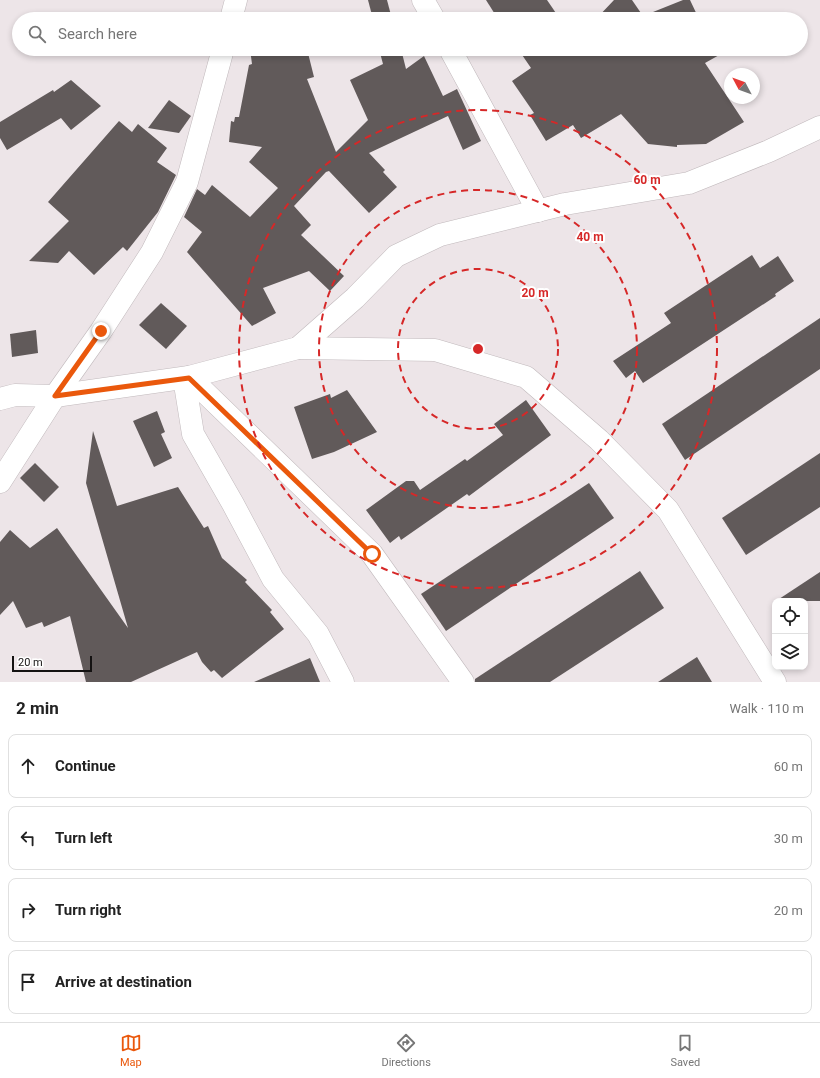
<!DOCTYPE html>
<meta charset="utf-8">
<style>
:root{--surface:#fff;--page:#f6f6f6;--text:#222;--muted:#767676;--line:#e0e0e0;--accent:#ea580c}
body{margin:0;font-family:Roboto,sans-serif;background:var(--page);color:var(--text)}
.controls{position:absolute;right:12px;bottom:12px;display:grid;overflow:hidden;border-radius:8px;box-shadow:0 2px 6px #0003}
.controls button{width:36px;height:36px;display:grid;place-items:center;padding:0;border:0;border-bottom:1px solid var(--line);background:var(--surface);color:var(--text);font:20px sans-serif}
.compass{position:absolute;left:724px;top:68px;width:36px;height:36px;border-radius:50%;background:var(--surface);box-shadow:0 2px 6px #0003;rotate:311deg}
.scale{position:absolute;left:12px;bottom:10px;width:80px;box-sizing:border-box;padding-left:4px;border:2px solid #141212;border-top:0;font-size:11px;line-height:14px;white-space:nowrap;color:#141212;-webkit-text-stroke:3px #fff;paint-order:stroke}
.stop{position:absolute;width:12px;height:12px;margin:-9px;border:3px solid #ea580c;border-radius:50%;background:#fff}
.stop.end{background:#ea580c;border-color:#fff;box-shadow:0 1px 4px #0008}
.list{margin:0;padding:0;list-style:none}
h2{display:flex;justify-content:space-between;align-items:center;height:52px;margin:0;padding:0 16px;font-size:17px}
h2 small{font-size:13px;font-weight:400;color:var(--muted)}
.list li{display:grid;grid-template-columns:26px 1fr auto;gap:12px;align-items:center;box-sizing:border-box;height:64px;margin:0 8px 8px;padding:0 8px;border:1px solid var(--line);border-radius:8px}
.list b{display:block;font-size:15px;white-space:nowrap}
.list em{font-size:13px;font-style:normal;color:var(--muted)}
.icon{flex:none;width:22px;height:22px;fill:none;stroke:currentColor;stroke-width:2;stroke-linecap:round;stroke-linejoin:round}
.map{position:relative;flex:none;width:820px;height:682px;overflow:hidden}
.search{position:absolute;background:var(--surface);box-shadow:0 2px 6px #0003;left:12px;right:12px;top:12px;height:44px;display:flex;align-items:center;gap:10px;box-sizing:border-box;padding:0 14px;border-radius:22px;color:var(--muted);font-size:15px}
.sheet{height:340px;background:var(--surface)}
nav{display:flex;justify-content:space-around;align-items:center;box-sizing:border-box;height:56px;border-top:1px solid var(--line);background:var(--surface);font-size:11px;color:var(--muted)}
nav a{display:grid;justify-items:center;gap:2px}
nav .on{color:var(--accent)}
.map>svg:first-child{display:block}
.building{fill:#615a5a}
.lines{fill:none;stroke-linecap:round;stroke-linejoin:round}
.street-casing{stroke:#c1b9bc;stroke-width:23}
.street{stroke:#fff;stroke-width:22}
.route{stroke:#ea580c;stroke-width:5}
.ring{fill:none;stroke:#d62828;stroke-width:2;stroke-dasharray:7 5}
.centre{fill:#d62828;stroke:#fff;stroke-width:2}
.ring-label{font-size:12px;text-anchor:middle;font-weight:bold;fill:#d62828;stroke:#fff;stroke-width:4;stroke-linejoin:round;paint-order:stroke}
</style>
<div class="map">
<svg width="820" height="682" viewBox="0 0 820 682">
<rect width="100%" height="100%" fill="#ede5e8"/>
<g class="building">
<path d="M368,0h19l5,19h-19z"/>
<path d="M486,0h61l13,19h-62z"/>
<path d="M614,0h18l11,16 40,-16h7l9,19h-103z"/>
<path d="M250,49h57l7,28 -7,2 29,73 32,-32 -18,-40 33,-16 -4,-15h22l5,20 18,-13 19,40 14,-7 24,52 -18,9 -15,-34 -79,37 16,17 -2,2 14,15 -28,26 -40,-42 -3,1 -32,34 17,19 -10,10 43,41 -14,15 -21,-20 -46,17 13,25 -24,13 -65,-74 15,-20 -18,-15 13,-28 8,6 7,-10 38,32 28,-29 -29,-26 13,-15 -33,-5 2,-21 3,1 1,-5h4l10,-52 3,-1z"/>
<path d="M518,49h200l3,5 -16,9 39,59 -38,22 -29,1v2l-29,-3 -27,-30 -40,24 -8,-13 -27,16 -16,-26 4,-2 -22,-32 19,-13z"/>
<path d="M71,80l30,26 -30,24 -10,-12 -54,32 -7,-12v-16l53,-32 1,2z"/>
<path d="M169,100l22,16 -12,17 -31,-5z"/>
<path d="M119,121l13,11 6,-8 29,24 -10,14 19,13 -18,37 -31,39 -4,-4 -29,28 -25,-24 -11,12 -29,-2 40,-40 -21,-19z"/>
<path d="M752,255l8,13 18,-12 16,25 -19,13 1,2 -133,87 -8,-12 -9,7 -13,-17 58,-38 -7,-10z"/>
<path d="M161,303l26,23 -21,23 -27,-24z"/>
<path d="M820,318v51l-135,91 -23,-36z"/>
<path d="M36,330l2,23 -26,4 -2,-23z"/>
<path d="M347,390l30,42 -43,20 -22,7 -18,-52 36,-13 1,4z"/>
<path d="M526,400l25,35 -82,61 -2,-2 -66,46 -2,-4 -9,7 -24,-33 40,-29h8l6,9 45,-31 2,2 36,-26 -9,-11z"/>
<path d="M157,411l8,21 -4,2 11,24 -18,9 -21,-46z"/>
<path d="M93,431l24,75 61,-19 26,41 4,-2 14,32 25,22 -2,2 27,28 -2,2 14,17 -62,49 -8,-8 -3,2 -9,-10 -5,-10 -66,30h-45l-16,-66 -26,11 -2,-5 -16,6 -13,-27 -13,14v-73l10,-12 20,18 27,-20 71,100 -42,-145z"/>
<path d="M820,453v54l-74,48 -24,-37z"/>
<path d="M35,463l24,24 -15,15 -24,-24z"/>
<path d="M589,483l25,35 -168,113 -25,-37z"/>
<path d="M640,571l24,37 -114,74h-75v-3z"/>
<path d="M820,572v29h-44z"/>
<path d="M697,657l15,25h-54z"/>
<path d="M310,658l10,24h-66z"/>
</g>
<g class="lines">
<defs>
<g id="street">
<path d="M423,0l11,19"/>
<path d="M231,19l5,-19"/>
<path d="M450,49l88,162"/>
<path d="M298,348l137,2 91,27 73,63 69,70 107,172"/>
<path d="M189,377l183,177 91,128"/>
<path d="M184,378l9,56 40,70 40,75 45,55 25,48"/>
<path d="M0,399l15,-4 40,1 134,-19 109,-29 57,-50 41,-42 44,-21 125,-31 124,-21 80,-32 51,-24"/>
<path d="M0,482l55,-86 46,-65 51,-79 35,-70 36,-133"/>
</g>
</defs>
<use href="#street" class="street-casing"/>
<use href="#street" class="street"/>
</g>
<g class="lines">
<path class="route" d="M101,331l-46,65 134,-18 183,176"/>
</g>
<g class="ring">
<circle cx="478" cy="349" r="80"/>
<circle cx="478" cy="349" r="159"/>
<circle cx="478" cy="349" r="239"/>
</g>
<circle cx="478" cy="349" r="6" class="centre"/>
<g class="ring-label">
<text x="647" y="184">60 m</text>
<text x="590" y="241">40 m</text>
<text x="535" y="297">20 m</text>
</g>
</svg>
<div class="controls">
<button><svg class="icon" aria-label="locate" viewBox="0 0 24 24"><circle cx="12" cy="12" r="6"/><path d="M12 2v4M12 18v4M2 12h4M18 12h4"/></svg></button>
<button><svg class="icon" aria-label="layers" viewBox="0 0 24 24"><path d="M12 4l9 5-9 5-9-5zM3 14l9 5 9-5"/></svg></button>
</div>
<svg class="compass" viewBox="-18 -18 36 36"><path d="M0-13l5 13h-10z" fill="#e53935"/><path d="M0 13l5-13h-10z" fill="#767676"/></svg>
<div class="scale">20 m</div>
<div class="stop" style="left:372px;top:554px"></div>
<div class="stop end" style="left:101px;top:331px"></div>
<div class="search"><svg class="icon" aria-label="search" viewBox="0 0 24 24"><circle cx="10" cy="10" r="6"/><path d="M15 15l6 6"/></svg>Search here</div>
</div>
<section class="sheet">
<h2>2 min<small>Walk · 110 m</small></h2>
<ul class="list">
<li><svg class="icon" aria-label="ahead" viewBox="0 0 24 24"><path d="M12 20V5M6 11l6-6 6 6"/></svg><div><b>Continue</b></div><em>60 m</em></li>
<li><svg class="icon" aria-label="left" viewBox="0 0 24 24"><path d="M17 20v-9H6M10 6l-5 5 5 5"/></svg><div><b>Turn left</b></div><em>30 m</em></li>
<li><svg class="icon" aria-label="right" viewBox="0 0 24 24"><path d="M7 20v-9h11M14 6l5 5-5 5"/></svg><div><b>Turn right</b></div><em>20 m</em></li>
<li><svg class="icon" aria-label="arrive" viewBox="0 0 24 24"><path d="M6 21V4h12l-3 4 3 4H6"/></svg><div><b>Arrive at destination</b></div></li>
</ul>
</section>
<nav>
<a class="on"><svg class="icon" aria-label="map" viewBox="0 0 24 24"><path d="M3 6l6-2 6 2 6-2v14l-6 2-6-2-6 2zM9 4v14M15 6v14"/></svg>Map</a>
<a><svg class="icon" aria-label="directions" viewBox="0 0 24 24"><path d="M12 3l9 9-9 9-9-9zM9 14v-3h6M13 9l2 2-2 2"/></svg>Directions</a>
<a><svg class="icon" aria-label="saved" viewBox="0 0 24 24"><path d="M7 4h10v16l-5-4-5 4z"/></svg>Saved</a>
</nav>
